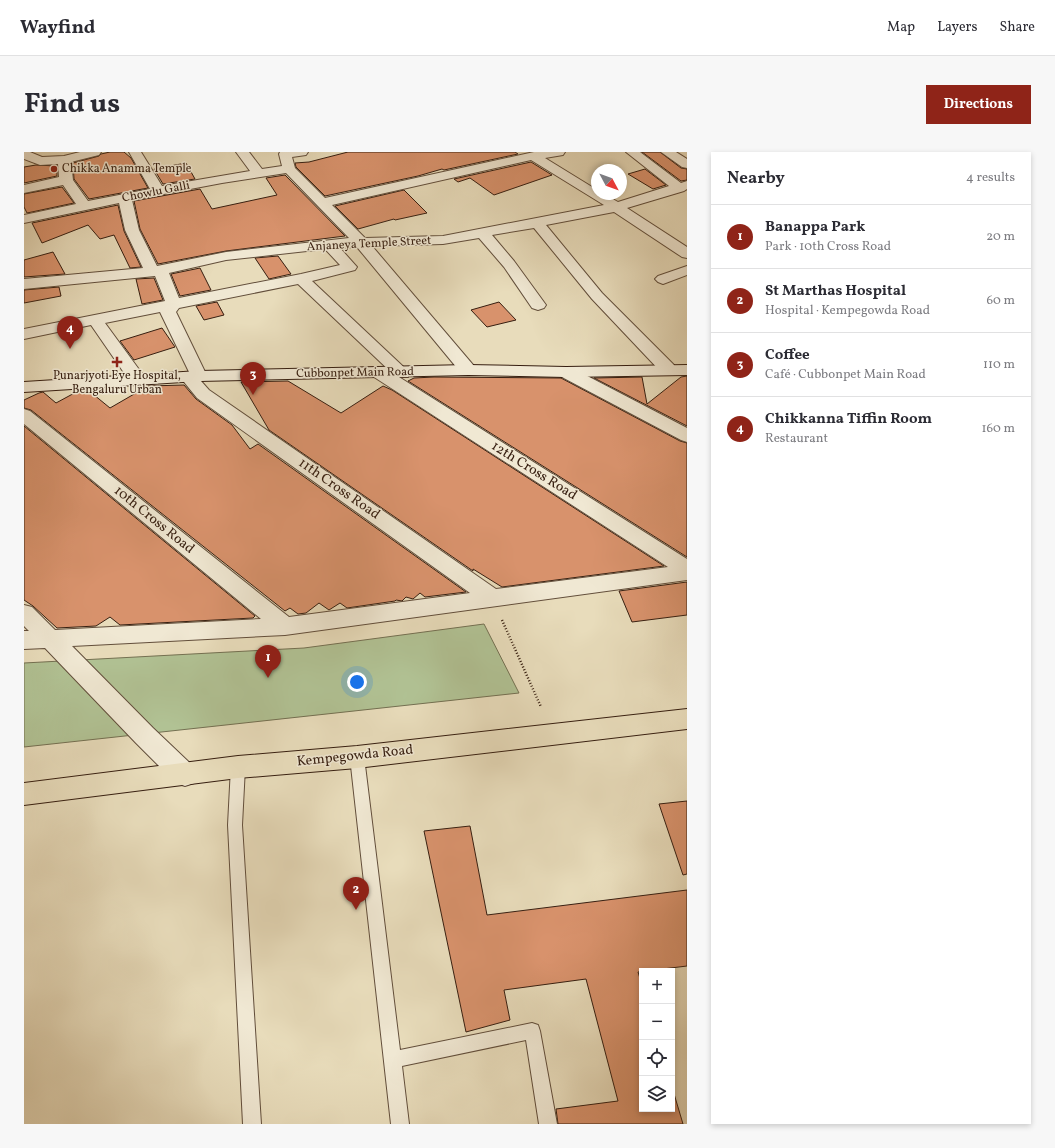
<!DOCTYPE html>
<meta charset="utf-8">
<style>
:root{--surface:#fff;--page:#f7f7f7;--text:#2b2b33;--muted:#7c7c81;--line:#e1e1e2;--accent:#8f2418}
body{margin:0;font-family:Vollkorn,serif;background:var(--page);color:var(--text)}
.controls{position:absolute;right:12px;bottom:12px;display:grid;overflow:hidden;border-radius:0px;box-shadow:0 2px 6px #0003}
.controls button{width:36px;height:36px;display:grid;place-items:center;padding:0;border:0;border-bottom:1px solid var(--line);background:var(--surface);color:var(--text);font:20px sans-serif}
.compass{position:absolute;left:567px;top:12px;width:36px;height:36px;border-radius:50%;background:var(--surface);box-shadow:0 2px 6px #0003;rotate:131deg}
.you{position:absolute;left:333px;top:530px;width:14px;height:14px;margin:-10px;border:3px solid #fff;border-radius:50%;background:#1a73e8;box-shadow:0 0 0 6px #1a73e833}
.badge{display:grid;place-items:center;width:26px;height:26px;border-radius:50%;background:var(--accent);color:#fff;font-size:13px;font-weight:700}
.pin{position:absolute;translate:-50% -33px;filter:drop-shadow(0 1px 2px #0008)}
.pin::after{content:'';position:absolute;top:21px;width:14px;height:12px;background:inherit;clip-path:polygon(0 0,100% 0,50% 100%)}
.list{margin:0;padding:0;list-style:none}
h2{display:flex;justify-content:space-between;align-items:center;height:52px;margin:0;padding:0 16px;font-size:17px}
h2 small{font-size:13px;font-weight:400;color:var(--muted)}
.list li{display:grid;grid-template-columns:26px 1fr auto;gap:12px;align-items:center;box-sizing:border-box;height:64px;padding:0 16px;border-top:1px solid var(--line)}
.list b{display:block;font-size:15px;white-space:nowrap}
.list p{margin:0;font-size:13px;white-space:nowrap;color:var(--muted)}
.list em{font-size:13px;font-style:normal;color:var(--muted)}
.icon{flex:none;width:22px;height:22px;fill:none;stroke:currentColor;stroke-width:2;stroke-linecap:round;stroke-linejoin:round}
.map{position:relative;flex:none;width:663px;height:972px;overflow:hidden;border-radius:0px}
header{display:flex;align-items:center;gap:24px;box-sizing:border-box;height:56px;padding:0 20px;background:var(--surface);border-bottom:1px solid var(--line)}
header strong{font-size:19px}
nav{display:flex;gap:22px;margin-inline-start:auto;font-size:14px}
.intro{display:flex;align-items:center;justify-content:space-between;box-sizing:border-box;height:96px;padding:0 24px}
h1{margin:0;font-size:28px}
.button{padding:10px 18px;border-radius:0px;background:var(--accent);color:#fff;font-size:14px;font-weight:700}
main{display:flex;gap:24px;padding:0 24px}
aside{flex:1;background:var(--surface);border-radius:0px;box-shadow:0 2px 6px #0003}
.map>svg:first-child{display:block}
.green{fill:#b1c294;stroke:#747052}
.building{fill:#d8926c;stroke:#361e10}
.lines{fill:none;stroke-linecap:round;stroke-linejoin:round}
.lane-casing{stroke:#624e3b;stroke-width:2}
.street-casing{stroke:#624e3b;stroke-width:2}
.secondary-casing{stroke:#361e10;stroke-width:2}
.primary-casing{stroke:#361e10;stroke-width:2}
.path{stroke:#361e10;stroke-width:2.5;stroke-dasharray:1 2;stroke-linecap:butt}
.lane{fill:#f0e8d3;fill-rule:evenodd}
.street{fill:#f0e8d3;fill-rule:evenodd}
.secondary{fill:#f0e8d3;fill-rule:evenodd}
.primary{fill:#e8dcbb;fill-rule:evenodd}
.poi-dot{fill:#8f2418;stroke:#f0e8d3;stroke-width:1.5}
.labels{text-anchor:middle;dominant-baseline:central;stroke-width:3;stroke-linejoin:round;paint-order:stroke}
.far-poi-label{font-size:12px;fill:#361e10;stroke:#f0e8d3;text-anchor:start}
.far-street-label{font-size:12px;fill:#361e10;stroke:#f0e8d3}
.street-label{font-size:14px;fill:#361e10;stroke:#f0e8d3}
</style>
<header>
<strong>Wayfind</strong>
<nav><a>Map</a><a>Layers</a><a>Share</a></nav>
</header>
<div class="intro"><h1>Find us</h1><a class="button">Directions</a></div>
<main>
<div class="map">
<svg width="663" height="972" viewBox="0 0 663 972">
<rect width="100%" height="100%" fill="#e8dcbb"/>
<filter id="stains"><feTurbulence type="fractalNoise" baseFrequency=".005" numOctaves="4"/><feColorMatrix values="0 0 0 0 .2 0 0 0 0 .09 0 0 0 0 .02 0 0 0 .5 -.17"/></filter>
<radialGradient id="worn" r=".72"><stop offset=".6" stop-color="#630" stop-opacity="0"/><stop offset="1" stop-color="#630" stop-opacity=".3"/></radialGradient>
<path class="green" d="M460,472l35,69 -495,54v-84l280,-15z"/>
<g class="building">
<path d="M86,0h14l7,6 17,30 -59,11 -15,-20 -1,-16 26,-7 2,-2z"/>
<path d="M324,0h167l3,2 -74,16 -2,-1 -24,7 -93,20 -29,-29 -1,-4 14,-1z"/>
<path d="M618,0h18l21,16 6,1v11l-6,1z"/>
<path d="M507,10l21,13 -58,20 -24,-17 -12,4 -4,-3z"/>
<path d="M162,11l9,16 -32,5 -9,-15z"/>
<path d="M12,13l21,1v10l-33,7v-16z"/>
<path d="M621,17l21,16 -13,4 -25,-15z"/>
<path d="M261,23l60,61 -119,15 -68,13 -18,-35 -6,-28 66,-12 12,20 65,-14 -11,-17z"/>
<path d="M38,35l12,16 -47,10 -3,-6v-13z"/>
<path d="M380,38l23,23 -32,7 -1,-1 -36,10 -23,-23z"/>
<path d="M94,53l6,26 17,36 -11,1 -16,-33 -14,4 -12,-14 -46,18 -10,-20z"/>
<path d="M29,100l12,22 -41,3v-17z"/>
<path d="M254,104l13,18 -22,5 -14,-21z"/>
<path d="M176,116l11,22 -31,6 -9,-22z"/>
<path d="M130,126l9,22 -21,4 -6,-25z"/>
<path d="M35,135l2,9 -37,7v-13z"/>
<path d="M193,150l7,13 -20,5 -8,-14z"/>
<path d="M475,150l17,18 -29,7 -16,-17z"/>
<path d="M138,176l13,19 -41,13 -14,-19z"/>
<path d="M663,224v50l-93,-48 48,-1 5,27 34,-27z"/>
<path d="M410,225l127,1 119,63 7,2v114l-279,-176 6,-3z"/>
<path d="M264,229l53,32 42,-27 9,4 272,176 -162,21 -29,-18v2l-204,-141 -28,-48z"/>
<path d="M160,233l12,14 36,26 18,24 8,-5 208,148 -41,5 -5,-4 -7,6 -7,-2 -4,4 -6,-1 -1,1 -48,7 -7,-5 -11,7 -10,-7 -13,10 -8,1 -8,-6 -5,3 -254,-201 -7,-2v-8l15,-7 4,-1 13,11 24,-13h8l22,18 38,-22z"/>
<path d="M0,274l231,190 -2,2 -133,7 -10,-8 -14,9 -39,2 -24,-22 -9,-6z"/>
<path d="M663,430v33l-55,7 -13,-31z"/>
<path d="M663,649v73l-4,1 -24,-71z"/>
<path d="M446,674l17,89 200,-25v76l-49,6 4,13v124h30v-22l11,37h-125l-2,-15 62,-8 -32,-122 -82,11 6,30 -44,12 -42,-201z"/>
</g>
<g class="lines">
<defs>
<g id="lane">
<path d="M333,599l5,2 2,4 36,293 132,-27 6,2 2,6 17,93h-18l-13,-84 -124,26 7,58h-18l-41,-367 2,-4z"/>
<path d="M214,609l5,2 2,4 -3,58 19,299h-18l-15,-299 3,-58 2,-4z"/>
</g>
<g id="street">
<path d="M0,0h6l12,5 22,-1 16,-4h21l-2,3 -28,7 2,18 15,21 62,-12 -21,-37h12l21,34 88,-15 -14,-19h13l13,17 20,-3 -3,-12 1,-2h28l-2,3 -14,2 3,11 30,30 209,-46h31l-2,3 -18,3 52,32v4h7l14,8 51,-16 -43,-34h14l41,31 6,-2v8l-3,2 -57,17 60,39v11l-5,-1 -68,-45 -68,13 56,68 72,72 2,4 -2,4 -6,1 -6,-1 -70,-74 -58,-71 -42,7 22,26 32,44 -2,3 -6,2 -6,-2 -28,-41 -25,-29 -36,6 -71,2 102,120 2,4 -2,4 -6,1 -6,-1 -105,-127 -17,1 17,19 -2,3 -43,11 98,92 -2,4h-9l288,182v21l-402,55 -213,11 81,82 41,39 3,8 -3,8 -9,3 -9,-3 -40,-40 -91,-95 -21,1v-18h5l-5,-5v-21l8,2 23,23 206,-11 -237,-195v-15l6,2 259,206 181,-24 -273,-195 -17,-21 2,-4 7,-1 -29,-60 -55,11 41,56 -3,4 -6,1 -6,-1 -40,-58 -67,14v-10l141,-28 -10,-25 -131,13v-10l119,-11 -18,-38 -6,-27 -95,20v-8l52,-11 -13,-19 -39,8v-8l35,-8 -1,-13 -18,1 -16,-6zM507,8l73,45 -161,31 -78,2 -33,-33zM262,21l63,65 -123,14 -69,14 -18,-36 -7,-30 90,-17zM301,97l15,16 -39,9 -122,24 -10,-25 57,-13zM274,132l95,90 -13,-6 -6,1 -2,4 2,4 294,190 -172,22 -287,-199 -8,-9 4,-1 2,-4 -31,-64 3,-4z"/>
<path d="M637,0h15l11,7v9l-5,-1z"/>
<path d="M663,114v9l-24,9 -5,-2 -3,-3 3,-3z"/>
<path d="M542,215l6,1 115,60v14l-6,-2 -121,-64 -2,-4 2,-4z"/>
</g>
<path id="secondary" d="M444,213l98,2 121,-2v10l-121,2 -98,-2 -269,6 -175,11v-10l175,-11z"/>
<path id="primary" d="M663,557v20l-330,39 -119,10 -214,27v-22l214,-27 119,-10z"/>
</defs>
<use href="#lane" class="lane-casing"/>
<use href="#street" class="street-casing"/>
<use href="#secondary" class="secondary-casing"/>
<use href="#primary" class="primary-casing"/>
<path class="path" d="M478,468l39,87"/>
<use href="#lane" class="lane"/>
<use href="#street" class="street"/>
<use href="#secondary" class="secondary"/>
<use href="#primary" class="primary"/>
</g>
<g class="poi-dot">
<circle cx="30" cy="17" r="4"/>
<path d="M91 204h4v4h4v4h-4v4h-4v-4h-4v-4h4z"/>
</g>
<g class="labels">
<g class="far-poi-label">
<text x="38" y="17">Chikka Anamma Temple</text>
<text x="93" y="224" text-anchor="middle">Punarjyoti Eye Hospital,<tspan x="93" dy="14">Bengaluru Urban</tspan></text>
</g>
<g class="far-street-label">
<text transform="translate(132 40) rotate(-11)">Chowlu Galli</text>
<text transform="translate(345 92) rotate(-3)">Anjaneya Temple Street</text>
<text transform="translate(331 221) rotate(-1)">Cubbonpet Main Road</text>
</g>
<g class="street-label">
<text transform="translate(510 319) rotate(32)">12th Cross Road</text>
<text transform="translate(315 337) rotate(35)">11th Cross Road</text>
<text transform="translate(130 368) rotate(39)">10th Cross Road</text>
<text transform="translate(331 604) rotate(-6)">Kempegowda Road</text>
</g>
</g>
<rect width="100%" height="100%" filter="url(#stains)"/>
<rect width="100%" height="100%" fill="url(#worn)"/>
</svg>
<div class="controls">
<button>+</button>
<button>−</button>
<button><svg class="icon" aria-label="locate" viewBox="0 0 24 24"><circle cx="12" cy="12" r="6"/><path d="M12 2v4M12 18v4M2 12h4M18 12h4"/></svg></button>
<button><svg class="icon" aria-label="layers" viewBox="0 0 24 24"><path d="M12 4l9 5-9 5-9-5zM3 14l9 5 9-5"/></svg></button>
</div>
<svg class="compass" viewBox="-18 -18 36 36"><path d="M0-13l5 13h-10z" fill="#e53935"/><path d="M0 13l5-13h-10z" fill="#7c7c81"/></svg>
<div class="you"></div>
<div class="pin badge" style="left:244px;top:526px">1</div>
<div class="pin badge" style="left:332px;top:758px">2</div>
<div class="pin badge" style="left:229px;top:243px">3</div>
<div class="pin badge" style="left:46px;top:197px">4</div>
</div>
<aside>
<h2>Nearby<small>4 results</small></h2>
<ul class="list">
<li><span class="badge">1</span><div><b>Banappa Park</b><p>Park · 10th Cross Road</p></div><em>20 m</em></li>
<li><span class="badge">2</span><div><b>St Marthas Hospital</b><p>Hospital · Kempegowda Road</p></div><em>60 m</em></li>
<li><span class="badge">3</span><div><b>Coffee</b><p>Café · Cubbonpet Main Road</p></div><em>110 m</em></li>
<li><span class="badge">4</span><div><b>Chikkanna Tiffin Room</b><p>Restaurant</p></div><em>160 m</em></li>
</ul>
</aside>
</main>
